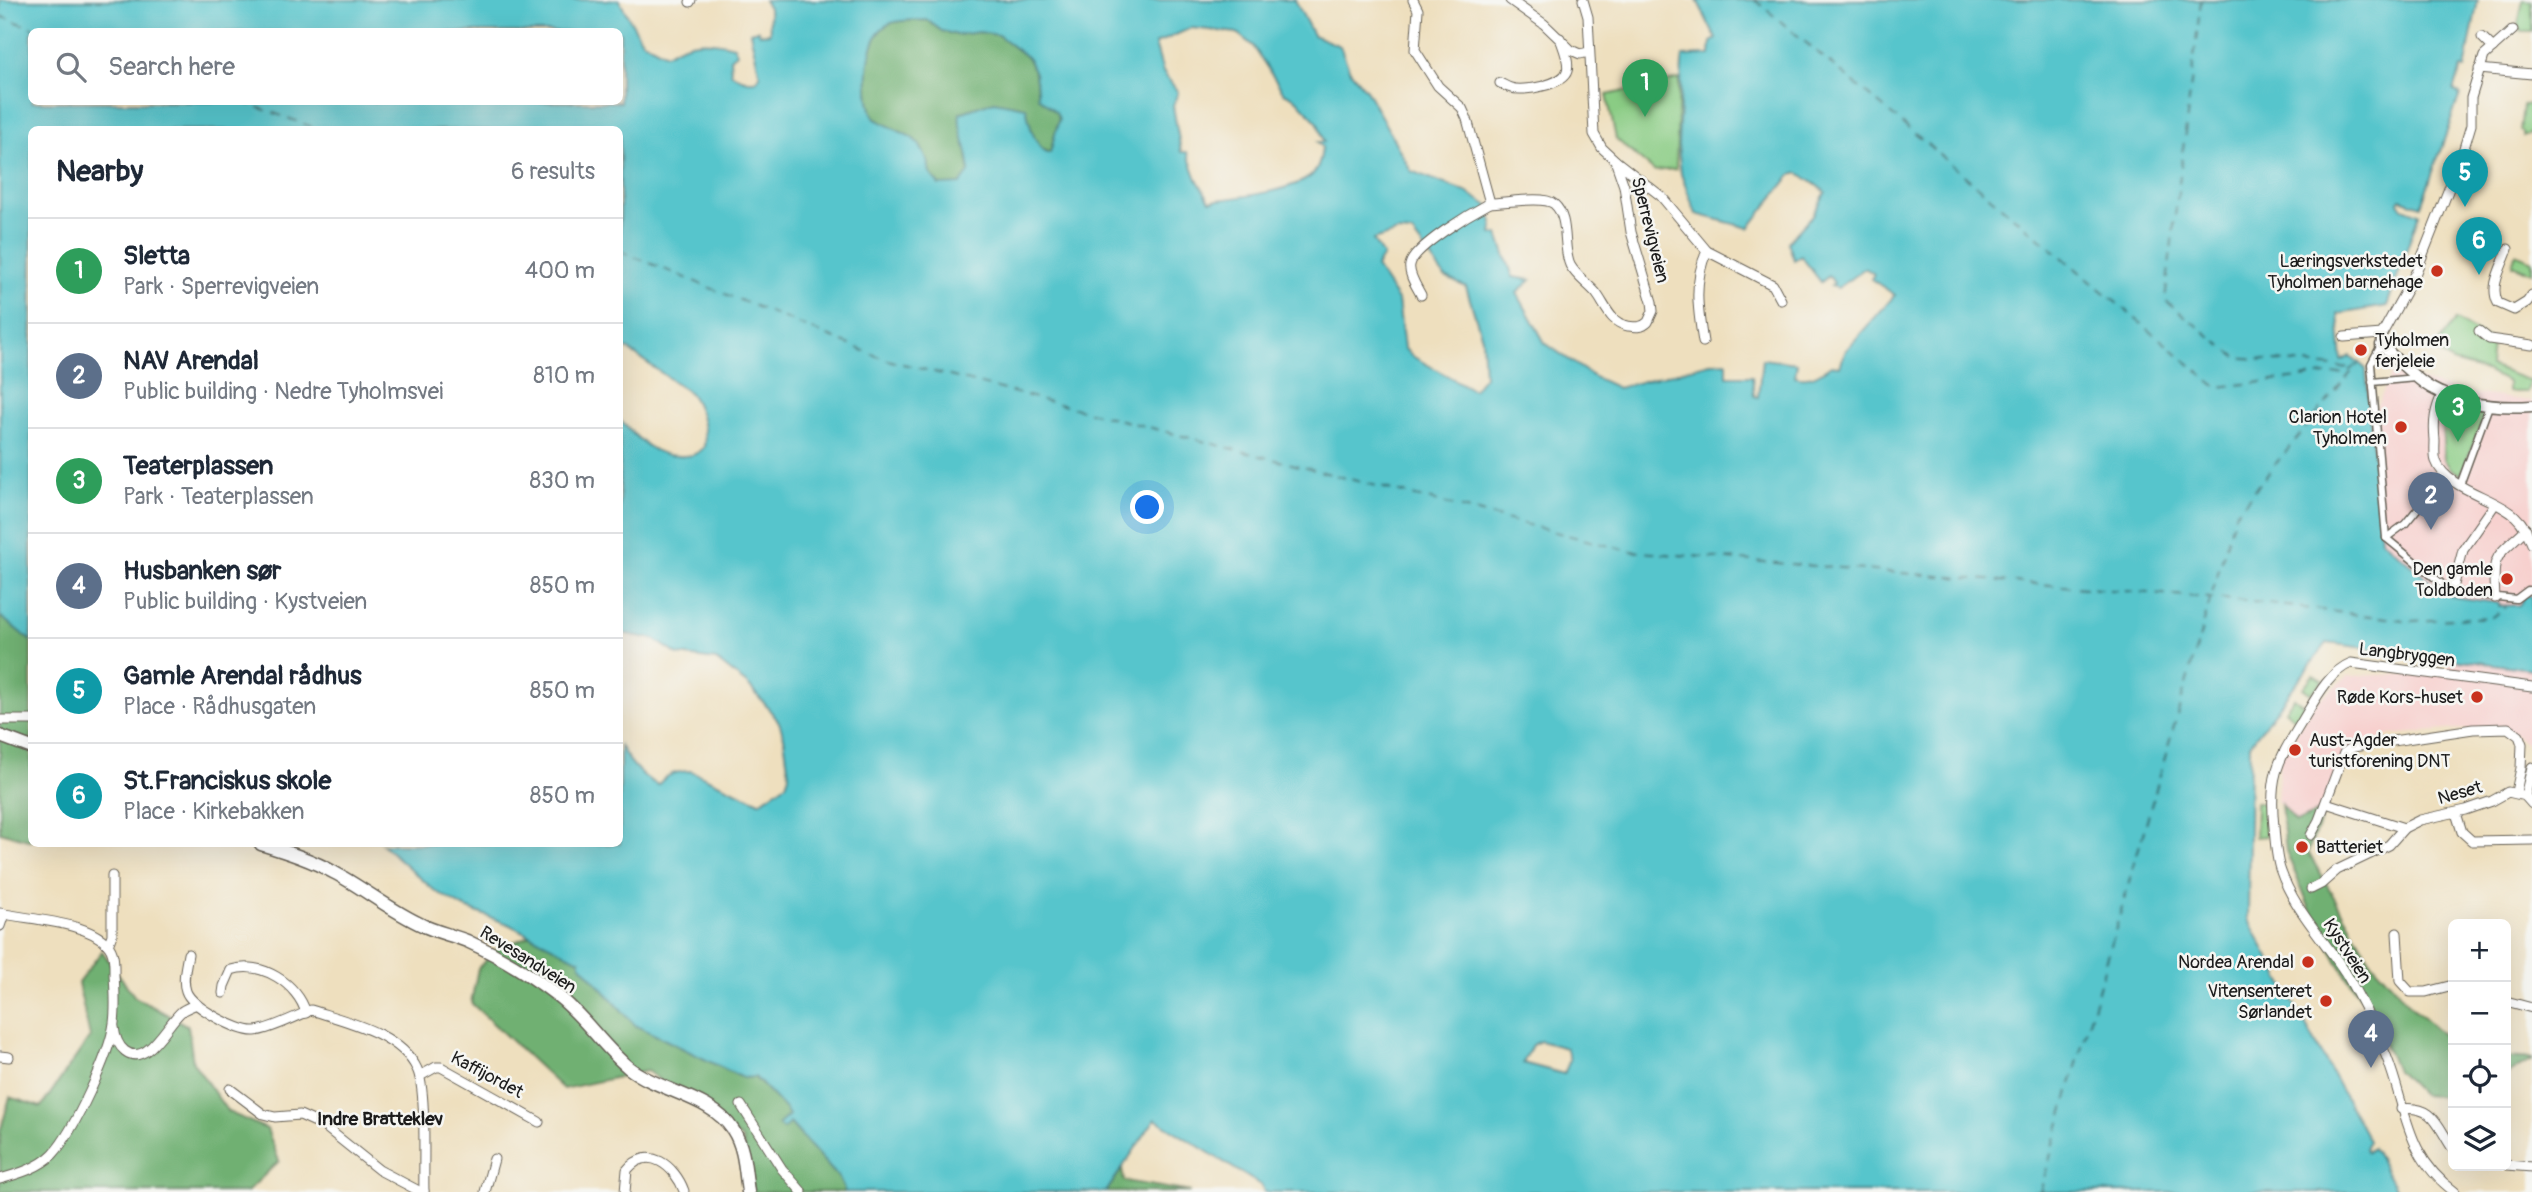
<!DOCTYPE html>
<meta charset="utf-8">
<style>
:root{--surface:#fff;--page:#f6f6f7;--text:#1f2937;--muted:#747a83;--line:#e0e1e3;--accent:#7c3aed}
body{margin:0;font-family:Pangolin,sans-serif;background:var(--page);color:var(--text)}
.controls{position:absolute;right:21px;bottom:21px;display:grid;overflow:hidden;border-radius:10px;box-shadow:0 7px 28px #0002}
.controls button{width:63px;height:63px;display:grid;place-items:center;padding:0;border:0;border-bottom:2px solid var(--line);background:var(--surface);color:var(--text);font:35px sans-serif}
.you{position:absolute;left:1148px;top:508px;width:24px;height:24px;margin:-18px;border:5px solid #fff;border-radius:50%;background:#1a73e8;box-shadow:0 0 0 10px #1a73e833}
.badge{display:grid;place-items:center;width:46px;height:46px;border-radius:50%;background:var(--accent);color:#fff;font-size:23px;font-weight:700}
.pin{position:absolute;translate:-50% -58px;filter:drop-shadow(0 2px 4px #0008)}
.pin::after{content:'';position:absolute;top:37px;width:24px;height:21px;background:inherit;clip-path:polygon(0 0,100% 0,50% 100%)}
.list{margin:0;padding:0;list-style:none}
h2{display:flex;justify-content:space-between;align-items:center;height:91px;margin:0;padding:0 28px;font-size:30px}
h2 small{font-size:23px;font-weight:400;color:var(--muted)}
.list li{display:grid;grid-template-columns:46px 1fr auto;gap:21px;align-items:center;box-sizing:border-box;height:105px;padding:0 28px;border-top:2px solid var(--line)}
.list b{display:block;font-size:26px;white-space:nowrap}
.list p{margin:0;font-size:23px;white-space:nowrap;color:var(--muted)}
.list em{font-size:23px;font-style:normal;color:var(--muted)}
.icon{flex:none;width:38px;height:38px;fill:none;stroke:currentColor;stroke-width:2;stroke-linecap:round;stroke-linejoin:round}
.map{position:relative;flex:none;width:2532px;height:1192px;overflow:hidden}
.search{position:absolute;background:var(--surface);box-shadow:0 7px 28px #0002;left:28px;top:28px;width:595px;height:77px;display:flex;align-items:center;gap:18px;box-sizing:border-box;padding:0 24px;border-radius:10px;color:var(--muted);font-size:26px}
.panel{position:absolute;background:var(--surface);box-shadow:0 7px 28px #0002;left:28px;top:126px;width:595px;height:721px;border-radius:10px}
.map>svg:first-child{display:block}
.built{fill:#f7d0ce}
.green{fill:#8acc84;stroke:#537450;stroke-width:2}
.forest{fill:#6fb072;stroke:#466647;stroke-width:2}
.water{fill:#57c5cc;stroke:#3a7074;stroke-width:2;fill-rule:evenodd}
.lines{fill:none;stroke-linecap:round;stroke-linejoin:round}
.ferry{stroke:#31575a;stroke-width:2;stroke-dasharray:9 7;stroke-linecap:butt}
.pedestrian-casing{stroke:#666055;stroke-width:9}
.minor-casing{stroke:#666055;stroke-width:11}
.tertiary-casing{stroke:#666055;stroke-width:13}
.secondary-casing{stroke:#666055;stroke-width:15}
.pedestrian{stroke:#fff;stroke-width:6}
.minor{stroke:#fff;stroke-width:9}
.tertiary{stroke:#fff;stroke-width:10}
.secondary{stroke:#fff;stroke-width:12}
.poi-dot{fill:#c8321e;stroke:#f6f6f2;stroke-width:2.5}
.labels{text-anchor:middle;dominant-baseline:central;stroke-width:5;stroke-linejoin:round;paint-order:stroke}
.street-label{font-size:18px;fill:#1c1c1c;stroke:#f6f6f2}
.poi-label{font-size:18px;fill:#1c1c1c;stroke:#f6f6f2;text-anchor:end}
.neighbourhood-label{font-size:19px;font-weight:bold;fill:#1c1c1c;stroke:#f6f6f2}
</style>
<div class="map">
<svg width="2532" height="1192" viewBox="0 0 2532 1192">
<rect width="100%" height="100%" fill="#f6f6f2"/>
<filter id="ink" filterUnits="userSpaceOnUse"><feTurbulence type="fractalNoise" baseFrequency=".0143" numOctaves="2"/><feDisplacementMap in="SourceGraphic" scale="14" xChannelSelector="R" yChannelSelector="G"/><feConvolveMatrix kernelMatrix="1 2 1 2 8 2 1 2 1" color-interpolation-filters="sRGB"/></filter>
<filter id="wash" filterUnits="userSpaceOnUse"><feTurbulence type="fractalNoise" baseFrequency=".00686" numOctaves="4" result="noise"/><feDisplacementMap in="SourceGraphic" scale="28" xChannelSelector="R" yChannelSelector="G"/><feGaussianBlur stdDeviation="1.57" result="paint"/><feColorMatrix in="noise" values="0 0 0 0 0 0 0 0 0 0 0 0 0 0 0 0 0 1.4 0 .05"/><feComposite in="paint" operator="in"/></filter>
<g filter="url(#wash)">
<rect width="100%" height="100%" fill="#eedfbe"/>
<g class="built">
<path d="M2392,373l77,20 63,8v195l-7,-1 -6,10 -20,1 -1,-3 -50,-7 -67,-57 -11,-119z"/>
<path d="M2452,659l80,10v80l-17,-15 -58,-5 -67,6 -38,18 -28,57 -28,13 -19,-22 3,-43 33,-53 35,-29 96,-3z"/>
</g>
<g class="green">
<path d="M2523,0l9,1v30h-11l-3,-6z"/>
<path d="M1679,79l-3,90 -22,2 -38,-32 -9,-44z"/>
<path d="M2532,104v29l-9,4v-5l-3,-1 3,-26z"/>
<path d="M2516,254l16,7v12l-20,-8z"/>
<path d="M2456,320l36,22 -2,24 40,15 -3,11h-19v-10l-20,-10 -36,-10 -18,-13z"/>
<path d="M2454,409l31,4 -24,62 -11,-7 -6,-9 -2,-39 8,-9z"/>
<path d="M2313,675l10,5 -12,14 -8,-6z"/>
<path d="M2294,698l10,7 -9,14 -10,-9z"/>
<path d="M2256,803h7l3,33 -11,1z"/>
</g>
<g class="forest">
<path d="M927,20l15,11 15,4 22,-3 19,3 30,23 7,15 3,23 18,16 3,7 -9,34c-18,-6 -20,-29 -25,-46l-31,-6 -34,12 10,59 -9,12 -21,2 -10,-13 -2,-12 -9,-17 -8,-7 -36,-18c-12,-19 -11,-85 14,-95 11,-5 26,-3 38,-4z"/>
<path d="M0,616l31,25v200l-31,-9z"/>
<path d="M2281,804l15,18 28,-12 -16,42 62,108 42,47 41,37v53l-31,-2 -27,-27 -25,-56 -33,-51 -28,-54 -23,-56z"/>
<path d="M531,935l49,25 1,4 54,61 108,53 11,-1 32,32 3,6 -10,10 4,4 6,-7 50,56 6,14h-92l-11,-53 -95,-68 -84,18 -92,-86 7,-35 19,-19z"/>
<path d="M102,951l33,46 53,29 5,36 35,50 39,17 12,32 -32,31h-247v-60l10,-35 31,10 49,-70 -12,-54z"/>
<path d="M2506,1057l26,2v1l-26,15z"/>
<path d="M1122,1169l2,12 67,11h-85z"/>
</g>
<path class="water" d="M0,0h619l23,41 24,13c23,-15 41,-15 68,-8l3,7 -7,5 1,15c9,5 16,10 26,7l3,-5 -10,-43 8,-2 2,4 10,-1 -1,-24 -5,-9h531l18,35 27,11 10,25 17,20 44,80 55,21 23,14 4,22 -1,6 6,1 15,42 18,3 -14,13 28,50 49,34 24,11 92,-25 17,-1v14h25l2,20 4,1 4,-38 35,4 -2,13c15,4 24,-2 36,-11l9,1 6,-16 49,-55 -24,-16 3,-5 -9,-6 -27,20 -7,-2 3,-3 -5,-7 -8,6 -20,-26 -7,4 -6,-18 25,-27 13,-23 -27,-19 -8,2 -42,53 -53,-14 -15,-40 -3,-29 4,-82 1,-7 27,-1 1,-13 5,-3 -19,-39h781l-13,69 -4,-1 -7,23 6,3 -39,112 -20,-7 -2,3 4,6 16,6 -32,92 -49,8 4,47 9,-5 15,13 15,170 67,57 51,7v3l20,-1 6,-10 7,1v73l-205,-26 -77,101 -2,175 121,222 -4,8 2,3 6,-4 24,44h-1133l-2,-6 -107,-67 -49,73h-261l-6,-14 -49,-55 -7,6 -5,-4 11,-10 -3,-5 -31,-33 -12,1 -108,-53 -55,-61v-4l-72,-36 -45,-17 -28,-16 -53,-47h238v-98c9,16 21,31 38,39 8,-11 20,-14 33,-14l69,31 26,-18 3,-9 -5,-38 -5,-15 -15,-19 -16,-18 -32,-25 -38,-5 -24,-16 -34,-6v-213c17,18 32,36 59,36 11,0 17,0 25,-9 3,-17 -4,-40 -14,-54l-70,-49v-214h-588l-1,511 -31,-25zM927,20l15,11 15,4 22,-3 19,3 30,23 7,15 3,24 18,15 3,7 -9,34h-3c-15,-12 -17,-28 -21,-46l-32,-6 -34,12c-3,20 11,38 9,59l-9,12 -21,1 -9,-12 -2,-12 -9,-17 -8,-7 -36,-18c-12,-19 -11,-85 14,-95 11,-5 26,-3 38,-4zM1191,28l46,5 16,13 31,47 12,6 22,24 6,19h-6l4,5c-1,9 -2,19 -8,26 -15,18 -81,25 -104,28l-13,-22 -10,-27h-6l-8,-46 5,-14 -15,-20 -8,-28zM32,32h588v70h-588zM1398,232l14,1 33,44 21,10 16,51 2,38 -11,14 -61,-34 -8,-8 -6,-48 -22,-33 7,-11 -10,-16zM1540,1041l26,7 4,12 -6,14 -41,-11 9,-18z"/>
<g class="lines">
<g class="ferry">
<path d="M1755,0l462,387 128,-14 9,-6"/>
<path d="M2201,0l-36,300 71,57 108,11 11,-3"/>
<path d="M0,16l44,16"/>
<path d="M243,102l78,28"/>
<path d="M620,251l264,108 745,192 607,49 176,21 81,-4 13,-10"/>
<path d="M2040,1192l195,-678 123,-150"/>
</g>
</g>
</g>
<g filter="url(#ink)">
<g class="lines">
<defs>
<g id="pedestrian">
<path d="M2381,345l-10,19 15,174 66,54 64,7 12,-9 4,1"/>
<path d="M2372,382l44,-4"/>
<path d="M2460,485l29,-79"/>
<path d="M2386,538l19,-14 41,-50"/>
</g>
<g id="minor">
<path d="M1413,0l5,10 -3,40 23,36 24,22 5,11 23,84c15,0 54,-8 64,1 16,14 8,43 16,61 6,11 18,19 26,28 10,13 14,30 32,33 8,1 14,2 20,-4l5,-11 -1,-9 -21,-70 -7,-46 -9,-26 -13,-12 -8,-14 -6,-117 -5,-17"/>
<path d="M1510,0l34,24 27,26 9,4 9,-2"/>
<path d="M690,2l1,-2"/>
<path d="M2482,37l11,11"/>
<path d="M2479,69l53,5"/>
<path d="M1500,83c4,2 7,4 11,5 12,4 52,-3 56,-17 3,-9 -4,-24 -7,-33"/>
<path d="M1616,161l45,35 46,55 66,34 8,15"/>
<path d="M2508,249c-6,18 -19,37 -10,54l16,7 13,-8 5,-7"/>
<path d="M1421,295c-4,-8 -13,-21 -11,-30 3,-18 63,-53 80,-62"/>
<path d="M2479,331l10,8 43,6"/>
<path d="M2344,337l38,-3"/>
<path d="M1703,342c-5,-31 -10,-61 4,-91"/>
<path d="M2381,345l1,-11 34,-62 45,-114 10,-33v-27l13,-42 29,-26"/>
<path d="M2443,393c-8,16 -10,29 -8,47 0,6 -1,16 1,21 10,28 59,36 79,55 9,8 13,18 17,28"/>
<path d="M2452,592l11,-42 32,-46"/>
<path d="M2495,598c-3,-44 -1,-39 31,-69"/>
<path d="M0,720h32"/>
<path d="M2525,796l7,-29"/>
<path d="M2326,803l78,25"/>
<path d="M2456,813l6,19 10,9 60,-1"/>
<path d="M2311,835l8,-15 25,-67 9,-6 120,-18 35,-1 11,8 3,8 -1,24 -5,24"/>
<path d="M2311,889l10,-5 16,-14 52,-25 15,-17 16,-8 46,-10 26,-9 16,-9 17,4 7,8"/>
<path d="M0,913c30,7 85,8 107,31 8,8 7,21 7,31 1,15 2,33 0,48 -4,31 -40,108 -61,131 -14,14 -35,20 -53,25"/>
<path d="M0,926l4,-12"/>
<path d="M2397,933l3,48 10,11h16l27,-7"/>
<path d="M108,945l4,-10v-59"/>
<path d="M188,954c-2,12 -6,26 -2,37 5,16 53,41 69,40 14,-1 42,-15 56,-21 34,11 89,23 106,59 10,20 6,97 7,123"/>
<path d="M223,993l1,-7 7,-16c30,-10 67,14 75,43"/>
<path d="M2506,1001l26,7"/>
<path d="M114,1027c1,9 3,18 11,24 22,17 42,-28 57,-40 4,-3 10,-5 15,-7"/>
<path d="M0,1056l9,1"/>
<path d="M420,1076l16,-9h5l98,55"/>
<path d="M230,1089l33,25 12,3 25,-2 24,11 55,44 40,21h5"/>
<path d="M741,1105l41,64 20,23"/>
<path d="M2401,1109c34,-4 36,17 52,40"/>
<path d="M2506,1165l26,2"/>
<path d="M485,1192l9,-33"/>
<path d="M625,1192l2,-22c21,-26 48,-4 57,21"/>
<path d="M2455,1192c-50,-36 -48,-83 -68,-134 -5,-13 -12,-26 -17,-39 -8,-16 -16,-32 -25,-47 -22,-34 -52,-64 -65,-103 -4,-13 -5,-28 -6,-42 -5,-49 2,-63 27,-104 13,-21 27,-51 50,-60l181,24"/>
</g>
<path id="tertiary" d="M2381,345c16,14 32,32 50,43 30,17 68,20 101,18"/>
<g id="secondary">
<path d="M0,736l32,12"/>
<path d="M261,844c26,8 51,16 74,29 30,16 56,38 87,52 14,7 30,10 45,16 31,14 64,34 91,55 27,21 45,51 71,72 31,24 82,28 104,62 12,18 12,42 15,62"/>
</g>
</defs>
<use href="#pedestrian" class="pedestrian-casing"/>
<use href="#minor" class="minor-casing"/>
<use href="#tertiary" class="tertiary-casing"/>
<use href="#secondary" class="secondary-casing"/>
<use href="#pedestrian" class="pedestrian"/>
<use href="#minor" class="minor"/>
<use href="#tertiary" class="tertiary"/>
<use href="#secondary" class="secondary"/>
</g>
</g>
<g class="poi-dot">
<circle cx="2437" cy="271" r="7"/>
<circle cx="2361" cy="350" r="7"/>
<circle cx="2401" cy="427" r="7"/>
<circle cx="2507" cy="579" r="7"/>
<circle cx="2477" cy="697" r="7"/>
<circle cx="2295" cy="750" r="7"/>
<circle cx="2302" cy="847" r="7"/>
<circle cx="2308" cy="962" r="7"/>
<circle cx="2326" cy="1001" r="7"/>
</g>
<g class="labels">
<g class="street-label">
<text transform="translate(1650 230) rotate(76)">Sperrevigveien</text>
<text transform="translate(2407 655) rotate(7)">Langbryggen</text>
<text transform="translate(2460 793) rotate(-16)">Neset</text>
<text transform="translate(2347 951) rotate(57)">Kystveien</text>
<text transform="translate(528 960) rotate(32)">Revesandveien</text>
<text transform="translate(487 1075) rotate(28)">Kaffijordet</text>
</g>
<g class="poi-label">
<text x="2423" y="261">Læringsverkstedet<tspan x="2423" dy="21">Tyholmen barnehage</tspan></text>
<text x="2375" y="340" text-anchor="start">Tyholmen<tspan x="2375" dy="21">ferjeleie</tspan></text>
<text x="2387" y="417">Clarion Hotel<tspan x="2387" dy="21">Tyholmen</tspan></text>
<text x="2493" y="569">Den gamle<tspan x="2493" dy="21">Toldboden</tspan></text>
<text x="2463" y="697">Røde Kors-huset</text>
<text x="2309" y="740" text-anchor="start">Aust-Agder<tspan x="2309" dy="21">turistforening DNT</tspan></text>
<text x="2316" y="847" text-anchor="start">Batteriet</text>
<text x="2294" y="962">Nordea Arendal</text>
<text x="2312" y="991">Vitensenteret<tspan x="2312" dy="21">Sørlandet</tspan></text>
</g>
<g class="neighbourhood-label">
<text x="380" y="1119">Indre Bratteklev</text>
</g>
</g>
</svg>
<div class="controls">
<button>+</button>
<button>−</button>
<button><svg class="icon" aria-label="locate" viewBox="0 0 24 24"><circle cx="12" cy="12" r="6"/><path d="M12 2v4M12 18v4M2 12h4M18 12h4"/></svg></button>
<button><svg class="icon" aria-label="layers" viewBox="0 0 24 24"><path d="M12 4l9 5-9 5-9-5zM3 14l9 5 9-5"/></svg></button>
</div>
<div class="you"></div>
<div class="pin badge" style="left:1645px;top:117px;background:#2e9e5b">1</div>
<div class="pin badge" style="left:2431px;top:530px;background:#5c6f8a">2</div>
<div class="pin badge" style="left:2458px;top:442px;background:#2e9e5b">3</div>
<div class="pin badge" style="left:2371px;top:1068px;background:#5c6f8a">4</div>
<div class="pin badge" style="left:2465px;top:207px;background:#0f9aa8">5</div>
<div class="pin badge" style="left:2479px;top:275px;background:#0f9aa8">6</div>
<div class="search"><svg class="icon" aria-label="search" viewBox="0 0 24 24"><circle cx="10" cy="10" r="6"/><path d="M15 15l6 6"/></svg>Search here</div>
<section class="panel">
<h2>Nearby<small>6 results</small></h2>
<ul class="list">
<li><span class="badge" style="background:#2e9e5b">1</span><div><b>Sletta</b><p>Park · Sperrevigveien</p></div><em>400 m</em></li>
<li><span class="badge" style="background:#5c6f8a">2</span><div><b>NAV Arendal</b><p>Public building · Nedre Tyholmsvei</p></div><em>810 m</em></li>
<li><span class="badge" style="background:#2e9e5b">3</span><div><b>Teaterplassen</b><p>Park · Teaterplassen</p></div><em>830 m</em></li>
<li><span class="badge" style="background:#5c6f8a">4</span><div><b>Husbanken sør</b><p>Public building · Kystveien</p></div><em>850 m</em></li>
<li><span class="badge" style="background:#0f9aa8">5</span><div><b>Gamle Arendal rådhus</b><p>Place · Rådhusgaten</p></div><em>850 m</em></li>
<li><span class="badge" style="background:#0f9aa8">6</span><div><b>St.Franciskus skole</b><p>Place · Kirkebakken</p></div><em>850 m</em></li>
</ul>
</section>
</div>
